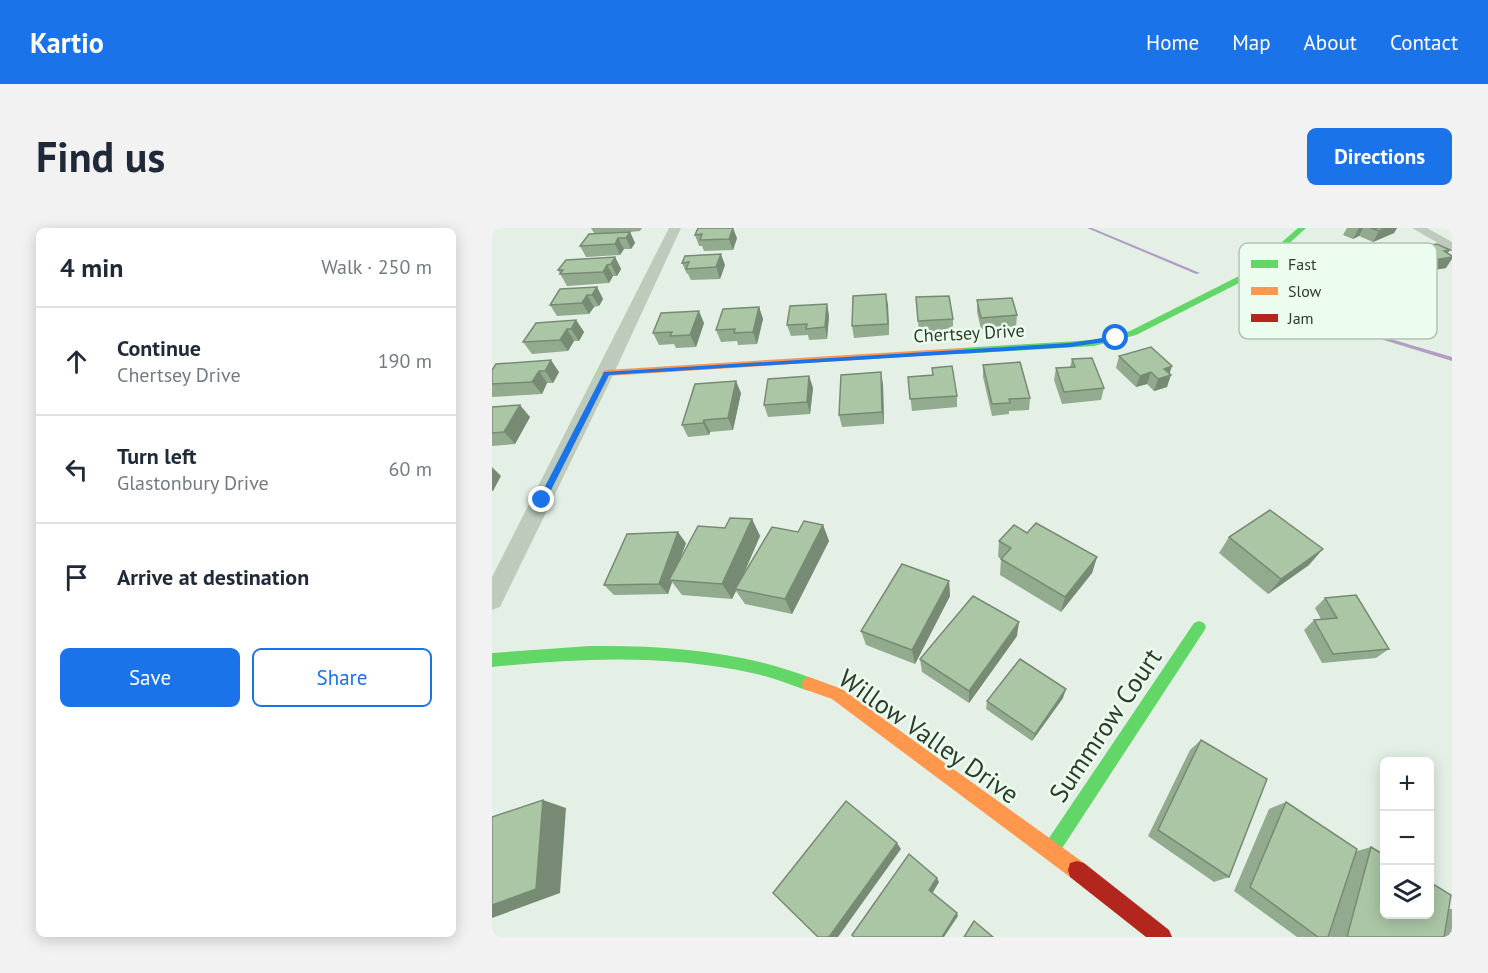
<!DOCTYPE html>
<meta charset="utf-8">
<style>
:root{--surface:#fff;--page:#f2f2f3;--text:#1f2937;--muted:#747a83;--line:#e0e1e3;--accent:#1a73e8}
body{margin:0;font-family:"PT Sans",sans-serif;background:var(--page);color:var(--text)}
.controls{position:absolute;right:18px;bottom:18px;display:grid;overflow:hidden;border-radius:9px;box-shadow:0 3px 15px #0003}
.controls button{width:54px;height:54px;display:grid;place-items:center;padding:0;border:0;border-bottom:2px solid var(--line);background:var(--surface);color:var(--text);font:30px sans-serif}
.stop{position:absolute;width:18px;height:18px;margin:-14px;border:4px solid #1a73e8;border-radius:50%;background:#fff}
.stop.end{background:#1a73e8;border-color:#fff;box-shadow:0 2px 6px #0008}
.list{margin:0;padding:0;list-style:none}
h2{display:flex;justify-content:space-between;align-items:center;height:78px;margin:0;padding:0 24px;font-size:26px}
h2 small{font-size:20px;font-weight:400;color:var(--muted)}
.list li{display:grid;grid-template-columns:39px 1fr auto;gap:18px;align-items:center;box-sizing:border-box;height:108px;padding:0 24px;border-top:2px solid var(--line)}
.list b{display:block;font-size:22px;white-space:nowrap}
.list p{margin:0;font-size:20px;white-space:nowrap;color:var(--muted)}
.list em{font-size:20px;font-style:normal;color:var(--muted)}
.actions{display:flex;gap:12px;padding:18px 24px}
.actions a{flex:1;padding:14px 0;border:2px solid var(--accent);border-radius:9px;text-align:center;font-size:21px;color:var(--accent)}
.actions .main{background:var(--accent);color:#fff}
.icon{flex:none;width:33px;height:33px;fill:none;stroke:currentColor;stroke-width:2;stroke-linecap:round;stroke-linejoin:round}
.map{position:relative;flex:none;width:960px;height:709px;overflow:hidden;border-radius:9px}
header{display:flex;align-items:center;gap:36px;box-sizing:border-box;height:84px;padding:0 30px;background:var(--accent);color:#fff}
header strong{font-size:28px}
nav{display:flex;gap:33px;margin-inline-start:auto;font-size:21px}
.intro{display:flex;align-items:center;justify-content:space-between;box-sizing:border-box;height:144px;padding:0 36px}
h1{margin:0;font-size:42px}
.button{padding:15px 27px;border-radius:9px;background:var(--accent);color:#fff;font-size:21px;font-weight:700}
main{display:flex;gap:36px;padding:0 36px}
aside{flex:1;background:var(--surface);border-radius:9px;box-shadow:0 3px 15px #0003}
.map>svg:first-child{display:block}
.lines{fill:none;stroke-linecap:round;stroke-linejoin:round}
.stream{fill:#b29ec3;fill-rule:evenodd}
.street{fill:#bdcabc;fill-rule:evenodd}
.fast{fill:#63d668;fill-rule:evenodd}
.slow{fill:#ff974d;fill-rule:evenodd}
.jam{fill:#b3261e;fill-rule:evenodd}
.wall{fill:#92aa8e}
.shaded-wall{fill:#778b74}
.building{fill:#aac6a5;stroke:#778b74;stroke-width:1.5}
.route{fill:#1a73e8}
.labels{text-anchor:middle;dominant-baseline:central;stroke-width:5;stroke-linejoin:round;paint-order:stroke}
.far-street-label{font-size:18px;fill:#2c3c2a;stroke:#ecfcee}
.near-street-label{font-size:26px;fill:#2c3c2a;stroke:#ecfcee}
.key{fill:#ecfcee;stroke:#b2c2b3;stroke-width:1.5}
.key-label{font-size:16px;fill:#2c3c2a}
</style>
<header>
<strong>Kartio</strong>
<nav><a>Home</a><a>Map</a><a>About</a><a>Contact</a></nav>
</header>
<div class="intro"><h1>Find us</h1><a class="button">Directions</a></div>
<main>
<aside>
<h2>4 min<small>Walk · 250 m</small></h2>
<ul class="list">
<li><svg class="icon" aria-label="ahead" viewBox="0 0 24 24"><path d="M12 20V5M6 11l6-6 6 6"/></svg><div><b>Continue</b><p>Chertsey Drive</p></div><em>190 m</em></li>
<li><svg class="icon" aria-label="left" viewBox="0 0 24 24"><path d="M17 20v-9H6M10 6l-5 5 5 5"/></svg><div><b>Turn left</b><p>Glastonbury Drive</p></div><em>60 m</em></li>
<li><svg class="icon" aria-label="arrive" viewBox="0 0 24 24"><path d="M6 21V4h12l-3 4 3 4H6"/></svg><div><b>Arrive at destination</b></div></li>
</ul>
<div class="actions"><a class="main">Save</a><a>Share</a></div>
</aside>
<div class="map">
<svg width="960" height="709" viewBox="0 0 960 709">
<rect width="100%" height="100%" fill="#e4f0e5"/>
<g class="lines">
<g class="stream">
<path d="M595,0h5l108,45 -4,1z"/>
<path d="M758,78l127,29 75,22v4l-78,-24 -124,-29z"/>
</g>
<g class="street">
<path d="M177,0h12l-67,145 -114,234 -8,3v-33z"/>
<path d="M920,0h15l25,14v9z"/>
</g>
<g class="fast">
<path d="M806,0h8l-51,47 -119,60 -42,11 -132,8 -5,-3 5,-3 132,-8 36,-9 119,-60z"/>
<path d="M707,393l5,2 2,4 -2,4 -147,225 -6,3 -6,-3 -3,-6 3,-6 149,-221z"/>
<path d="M98,418c77,-1 152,5 224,33l3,5 -3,5 -5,2c-19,-6 -37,-14 -57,-18 -86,-19 -173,-15 -260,-6v-14z"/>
</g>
<g class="slow">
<path d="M470,120l5,3 -2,2 -359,23 -5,-3 5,-3z"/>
<path d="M317,449l33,12 242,174 2,7 -2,7 -7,2 -7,-2 -238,-178 -28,-10 -3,-5 3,-5z"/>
</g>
<path class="jam" d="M585,633l7,2 85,67 3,7h-26l-76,-60 -2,-7 2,-7z"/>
</g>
<g class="wall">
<path d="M99,0h51l-2,3 -10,1 5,11 -4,6h-7l-4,6 -34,2 -6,-11 14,-13z"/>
<path d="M206,0l39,10 -4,12 -29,1 -2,-5h-3l-4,-11z"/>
<path d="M855,0h50l-3,5 -21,9 -14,-6 -6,3 -10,-4z"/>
<path d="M910,21l46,4 -2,15 -30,5 -21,-13z"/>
<path d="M193,28l40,9 -5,14 -29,1 -3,-6h-1l-5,-11z"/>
<path d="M123,29l6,12 -4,7h-4l-4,7 -42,3 -9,-16z"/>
<path d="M105,59l6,12 -4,7 -5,1 -5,7 -32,2 -7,-11z"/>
<path d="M424,69l37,22v12l-34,2z"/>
<path d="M485,72l40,15 -1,12 -35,2 -4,-17z"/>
<path d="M335,76l2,12 -2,23 -18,1 -1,-5 -17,1 -4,-11z"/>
<path d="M396,77l1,30 -35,3 -2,-12z"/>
<path d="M267,79l4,12 -6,25 -19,1 -1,-4 -16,1 -5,-12z"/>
<path d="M84,92l8,12 -5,9h-5l-6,10 -36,3 -9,-12z"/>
<path d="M212,95l-8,24 -20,1 -2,-4 -15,1 -6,-12z"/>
<path d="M627,128l51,18 -3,13 -13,4 -7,-7 -11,3 -20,-19z"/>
<path d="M580,131l32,29 -3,12 -39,4 -8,-24 2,-12 14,-1z"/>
<path d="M4,136l63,8 -6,11h-6l-5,11 -50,3v-27z"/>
<path d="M491,137l47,33 -1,12 -20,1v3l-17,2 -9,-39z"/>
<path d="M317,148l4,12 -3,26 -42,3 -4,-12z"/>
<path d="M416,149l49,19v11l-45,4z"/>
<path d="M391,156l1,40 -42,3 -3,-12z"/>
<path d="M249,165l-8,37 -23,2 -1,3 -21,2 -6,-12z"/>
<path d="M0,179l38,10 -15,27 -23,2z"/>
<path d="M260,291l8,17 -18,42 56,-46 25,-7 6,16 -37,73 -47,-10 -9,-13 -4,8 -50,-4 -10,-13 -4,12 -54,1 -10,-10 82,-42 -7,19 46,-34z"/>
<path d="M535,305l70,24 -5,16 -31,39 -61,-37 1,-16 -3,-2 1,-16z"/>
<path d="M737,309l80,28 -41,29 -49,-41z"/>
<path d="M457,353l1,15 -35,68 -49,-19 -5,-14z"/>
<path d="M833,370l64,51 -13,9 -54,5 -18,-33 10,-10 7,-1 -6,-11z"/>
<path d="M525,408l-48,67 -47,-31 -2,-13z"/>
<path d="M571,470l-31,43 -46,-32 1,-8z"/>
<path d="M709,512l28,137 -15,5 -66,-46 42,-86z"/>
<path d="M794,574l71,49 14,-4 78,62h3v28h-155l-63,-46 35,-82z"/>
</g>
<g class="shaded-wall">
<path d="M241,0l4,10 -4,12 -4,-11z"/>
<path d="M867,0h4l-4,8 -6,3z"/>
<path d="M895,0h10l-3,5 -21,9 6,-11z"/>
<path d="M138,4l5,11 -4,6 -5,-11z"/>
<path d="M126,10l6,11 -4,6 -5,-11z"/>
<path d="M958,22l-6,8 8,-1v2l-6,9 -30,5 7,-11 21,-11z"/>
<path d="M229,26l4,11 -5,14 -4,-12z"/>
<path d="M123,29l6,12 -4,7 -6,-12z"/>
<path d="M115,37l6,11 -4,7 -6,-11z"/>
<path d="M105,59l6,12 -4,7 -7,-11z"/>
<path d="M394,66l2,11 1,30 -1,-11z"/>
<path d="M95,67l7,12 -5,7 -7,-11z"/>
<path d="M335,76l2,12 -2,23 -2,-12z"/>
<path d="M267,79l4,12 -6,25 -4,-12z"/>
<path d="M207,83l5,12 -8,24 -6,-12z"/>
<path d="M84,92l8,12 -5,9 -8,-12z"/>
<path d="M75,101l7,12 -6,10 -8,-11z"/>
<path d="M59,132l8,12 -6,11 -8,-12z"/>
<path d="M680,138l-3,9h2l-4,12 -13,4 4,-12 6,-10z"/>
<path d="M47,143l8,12 -5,11 -10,-12z"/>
<path d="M389,144l2,12 1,40 -2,-12z"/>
<path d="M659,144l-4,12 -11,3 4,-11z"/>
<path d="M317,148l4,12 -3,26 -3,-12z"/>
<path d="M244,153l5,12 -8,37 -5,-12z"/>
<path d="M28,177l10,12 -15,27 -11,-12z"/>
<path d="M212,192l6,12 -1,3 -6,-12z"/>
<path d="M0,239l9,9 -8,15h-1z"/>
<path d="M260,291l8,17 -23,53h-2l1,2 -4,8 -10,-15z"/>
<path d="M331,297l6,16 -37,73 -7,-15z"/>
<path d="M186,304l8,11 -14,37h-3l3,2 -4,12 -9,-10z"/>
<path d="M831,321l-14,16 -41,29 13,-15z"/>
<path d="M605,329l-5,16 -31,39 4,-15z"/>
<path d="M457,353l1,15 -35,68 -3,-14z"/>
<path d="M527,394l-2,14 -48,67v-12z"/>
<path d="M574,461l-3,9 -31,43 3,-7z"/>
<path d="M51,572l23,8 -6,85 -68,25v-13z"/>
<path d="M405,615l4,6 -63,88h-9z"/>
<path d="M445,650l2,4 -7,12 -3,-4z"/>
<path d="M465,685l1,3 -14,21h-2z"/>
</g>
<g class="building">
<path d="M206,0h35l-4,11 -29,1 2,-6 -7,1z"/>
<path d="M879,0h16l-8,3z"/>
<path d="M138,4l-4,6h-8l-3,6 -35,2 9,-12z"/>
<path d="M945,16l13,6 -6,1 8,5v1l-29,5 -21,-13z"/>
<path d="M229,26l-5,13 -30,2 3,-7 -7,1 3,-7z"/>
<path d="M123,29l-4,7 -4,1 -4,7 -43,2 3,-4h-5l8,-10z"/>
<path d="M105,59l-5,8h-5l-5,8 -32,2 10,-16z"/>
<path d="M394,66l2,30 -36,2 1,-30z"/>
<path d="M457,68l4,23 -35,2 -2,-24z"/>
<path d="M520,70l5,17 -36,3 -4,-18z"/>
<path d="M335,76l-2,23 -19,2 1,-5 -20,1 3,-19z"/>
<path d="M267,79l-6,25 -19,1 1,-4 -19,1 7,-21z"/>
<path d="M207,83l-9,24 -20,1 2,-4 -19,1 8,-20z"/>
<path d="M84,92l-5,9h-4l-7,11 -37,2 13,-19z"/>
<path d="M659,119l21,19 -8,3 7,6 -13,4 -7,-7 -11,4 -21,-20z"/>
<path d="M600,130l12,30 -40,4 -8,-24 19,-1 -3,-8z"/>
<path d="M59,132l-6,11h-6l-7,11 -40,2v-14l4,-6z"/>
<path d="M528,134l10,36 -21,1 1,4 -18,1 -9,-39z"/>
<path d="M460,138l5,30 -47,3 -2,-22 25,-2 -1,-7z"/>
<path d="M389,144l1,40 -43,3 2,-40z"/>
<path d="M317,148l-2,26 -43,3 4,-26z"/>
<path d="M244,153l-8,37 -24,2 -1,3 -21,2 13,-41z"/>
<path d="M28,177l-16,27 -12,1v-26z"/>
<path d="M778,282l53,39 -42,30 -52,-42z"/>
<path d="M238,290l22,1 -30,65 -53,-4 29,-54 27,2z"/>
<path d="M312,293l19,4 -38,74 -50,-10 37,-62 26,5z"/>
<path d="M544,295l61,34 -32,40 -64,-38 10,-11 -12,-7 15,-16 13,8z"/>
<path d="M186,304l-19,52 -55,1 23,-51z"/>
<path d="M410,336l47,17 -37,69 -51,-19z"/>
<path d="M864,367l33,54 -56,5 -19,-34 23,-2 -12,-20z"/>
<path d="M481,368l46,26 -50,69 -49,-32z"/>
<path d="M528,431l46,30 -31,45 -48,-33z"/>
<path d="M709,512l66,39 -38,98 -71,-47z"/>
<path d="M51,572l-7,89 -44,16v-88z"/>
<path d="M354,573l51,42 -68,94h-11l-45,-44z"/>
<path d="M794,574l71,47 -29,88h-10l-68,-50z"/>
<path d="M879,619l13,8v60h46v-33l21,13 -7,42h-97z"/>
<path d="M417,626l28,24 -8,12 28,23 -15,24h-88l-2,-2z"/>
<path d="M482,693l19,16h-29z"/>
</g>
<path class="route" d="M624,108l3,4 -49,7 -461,28 -64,127 -7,-2 66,-128 466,-29z"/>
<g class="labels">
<g class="far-street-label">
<text transform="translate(477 105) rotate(-3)">Chertsey Drive</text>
</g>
<g class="near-street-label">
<text transform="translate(613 497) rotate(-56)">Summrow Court</text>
<text transform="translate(437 508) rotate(35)">Willow Valley Drive</text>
</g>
</g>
<rect x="747" y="15" width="198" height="96" rx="9" class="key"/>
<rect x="759" y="32" width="27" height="8" fill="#63d668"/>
<rect x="759" y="59" width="27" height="8" fill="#ff974d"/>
<rect x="759" y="86" width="27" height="8" fill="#b3261e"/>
<g class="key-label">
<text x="796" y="42">Fast</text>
<text x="796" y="69">Slow</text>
<text x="796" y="96">Jam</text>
</g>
</svg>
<div class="controls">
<button>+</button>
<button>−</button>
<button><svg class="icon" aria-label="layers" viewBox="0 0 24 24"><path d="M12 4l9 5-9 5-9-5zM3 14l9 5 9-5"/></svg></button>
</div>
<div class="stop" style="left:624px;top:110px"></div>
<div class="stop end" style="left:50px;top:272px"></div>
</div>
</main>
